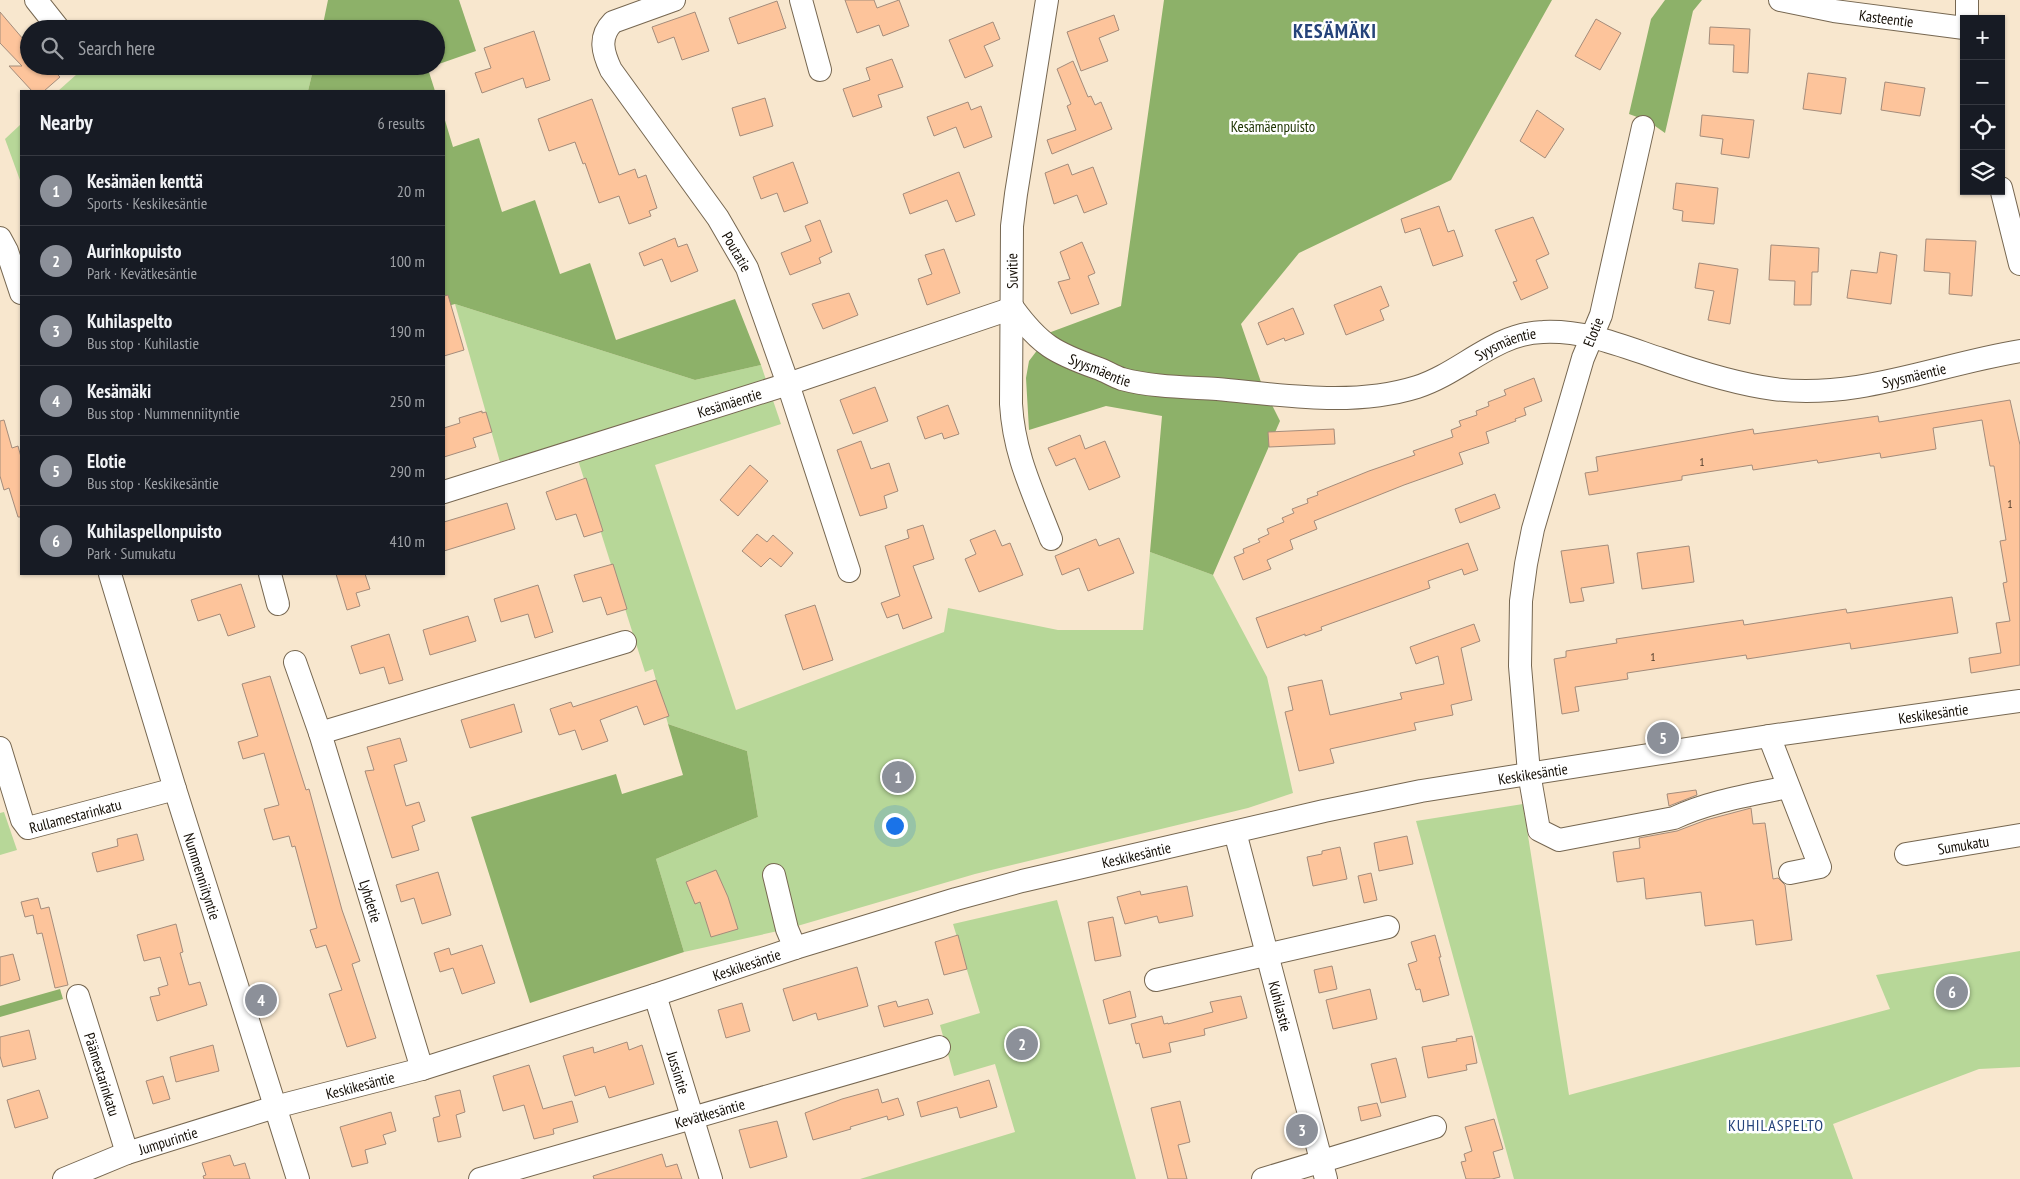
<!DOCTYPE html>
<meta charset="utf-8">
<style>
:root{--surface:#171b24;--page:#242831;--text:#f1f3f6;--muted:#9ea1a6;--line:#363941;--accent:#8c9099}
body{margin:0;font-family:"PT Sans Narrow",sans-serif;background:var(--page);color:var(--text)}
.controls{position:absolute;right:15px;top:15px;display:grid;overflow:hidden;border-radius:0px;box-shadow:0 1px 4px #0004}
.controls button{width:45px;height:45px;display:grid;place-items:center;padding:0;border:0;border-bottom:1px solid var(--line);background:var(--surface);color:var(--text);font:25px sans-serif}
.you{position:absolute;left:894px;top:825px;width:18px;height:18px;margin:-12px;border:4px solid #fff;border-radius:50%;background:#1a73e8;box-shadow:0 0 0 8px #1a73e833}
.badge{display:grid;place-items:center;width:32px;height:32px;border-radius:50%;background:var(--accent);color:#fff;font-size:16px;font-weight:700}
.pin{position:absolute;translate:-50% -50%;border:2px solid #fff;box-shadow:0 1px 5px #0006}
.list{margin:0;padding:0;list-style:none}
h2{display:flex;justify-content:space-between;align-items:center;height:65px;margin:0;padding:0 20px;font-size:21px}
h2 small{font-size:16px;font-weight:400;color:var(--muted)}
.list li{display:grid;grid-template-columns:32px 1fr auto;gap:15px;align-items:center;box-sizing:border-box;height:70px;padding:0 20px;border-top:1px solid var(--line)}
.list b{display:block;font-size:19px;white-space:nowrap}
.list p{margin:0;font-size:16px;white-space:nowrap;color:var(--muted)}
.list em{font-size:16px;font-style:normal;color:var(--muted)}
.icon{flex:none;width:28px;height:28px;fill:none;stroke:currentColor;stroke-width:2;stroke-linecap:round;stroke-linejoin:round}
.map{position:relative;flex:none;width:2020px;height:1179px;overflow:hidden}
.search{position:absolute;background:var(--surface);box-shadow:0 1px 4px #0004;left:20px;top:20px;width:425px;height:55px;display:flex;align-items:center;gap:12px;box-sizing:border-box;padding:0 18px;border-radius:28px;color:var(--muted);font-size:19px}
.panel{position:absolute;background:var(--surface);box-shadow:0 1px 4px #0004;left:20px;top:90px;width:425px;height:485px;border-radius:0px}
.map>svg:first-child{display:block}
.green{fill:#b7d798}
.forest{fill:#8db169}
.building{fill:#fdc49b;stroke:#a48c7b}
.lines{fill:none;stroke-linecap:round;stroke-linejoin:round}
.minor-casing{stroke:#766751;stroke-width:24}
.minor{stroke:#fff;stroke-width:22}
.labels{text-anchor:middle;dominant-baseline:central;stroke-width:5;stroke-linejoin:round;paint-order:stroke}
.number-label{font-size:12px;fill:#4e3b2a}
.street-label{font-size:15px;fill:#130d05;stroke:#fff}
.park-label{font-size:15px;fill:#1c3200;stroke:#fff}
.neighbourhood-label{font-size:16px;letter-spacing:1px;fill:#25437a;stroke:#fff}
.district-label{font-size:20px;font-weight:bold;letter-spacing:1px;fill:#25437a;stroke:#fff}
</style>
<div class="map">
<svg width="2020" height="1179" viewBox="0 0 2020 1179">
<rect width="100%" height="100%" fill="#f8e7ce"/>
<g class="green">
<path d="M86,66h228l-6,25h-250z"/>
<path d="M21,124v59l-16,-44z"/>
<path d="M455,304l240,76 66,-15 20,59 -126,41 81,245 208,-78 4,-24 110,22h85l7,-78 63,23 54,102 26,116 -45,15 -273,66 -188,55 -103,23 -28,-93 102,-42 -11,-66 -79,-27 -15,-55 -8,3 -73,-231 -72,21z"/>
<path d="M1523,804l46,291 321,-86 -14,-34 144,-24v116l-41,2 -146,55 20,55h-339l-98,-358z"/>
<path d="M4,812l13,38 -17,5v-42z"/>
<path d="M1057,900l79,279h-276l155,-47 -20,-68 -41,12 -14,-51 40,-12 -27,-89z"/>
</g>
<g class="forest">
<path d="M328,0h131l17,51 -40,14v-36h-114z"/>
<path d="M1164,0h388l-101,180 -152,73 -58,71 21,61 18,36 -67,154 -63,-23 12,-136 -56,-10 -77,24 -3,-52 3,-17 22,-29 70,-26z"/>
<path d="M1665,0h37l-9,11 -28,122 -17,-12 -19,-7 22,-95z"/>
<path d="M314,66h120l-6,3 7,22h-127z"/>
<path d="M444,117l9,30 26,-9 23,74 33,-12 25,74 30,-11 26,77 119,-41 26,66 -66,15 -240,-76 -11,3z"/>
<path d="M668,724l79,27 11,66 -102,42 28,93 -154,51 -59,-186 145,-43 6,20 61,-19z"/>
<path d="M60,989l3,10 -63,18v-11z"/>
</g>
<g class="building">
<path d="M845,0h29l3,8 22,-8 10,26 -26,10 -4,-11 -22,8z"/>
<path d="M777,1l9,27 -48,16 -9,-26z"/>
<path d="M0,12l29,34v20h20l11,11 -16,14h-12l-23,-25h13l-22,-23z"/>
<path d="M695,12l14,39 -27,9 -8,-23 -16,6 -6,-16z"/>
<path d="M1114,15l5,15 -20,8 9,23 -27,10 -14,-39z"/>
<path d="M1596,19l25,14 -21,37 -25,-14z"/>
<path d="M993,22l7,17 -16,7 9,20 -28,12 -16,-38z"/>
<path d="M1710,27l40,2 -2,44 -15,-1 1,-27 -25,-1z"/>
<path d="M534,31l16,49 -24,8 -3,-10 -41,15 -7,-20 16,-5 -7,-20z"/>
<path d="M892,59l11,28 -25,8 4,12 -29,10 -10,-28 27,-9 -4,-12z"/>
<path d="M1073,61l15,36 3,-1 4,9 6,-3 11,27 -60,25 -5,-14 29,-10 -9,-24 4,-2 -14,-35z"/>
<path d="M1808,73l38,5 -5,36 -38,-5z"/>
<path d="M1885,82l40,6 -5,28 -39,-6z"/>
<path d="M765,98l8,28 -33,10 -8,-28z"/>
<path d="M592,99l27,76 16,-6 3,9 8,-3 11,33 -8,3 2,5 -22,8 -10,-28 -20,7 -14,-40 -2,1 -8,-22 -26,9 -11,-32z"/>
<path d="M968,102l3,8 10,-4 11,31 -28,11 -8,-21 -22,9 -7,-19z"/>
<path d="M1537,110l27,19 -19,29 -25,-17z"/>
<path d="M1702,115l52,5 -5,38 -28,-4 2,-15 -23,-3z"/>
<path d="M793,162l15,41 -24,9 -7,-19 -16,6 -8,-22z"/>
<path d="M1068,164l4,11 21,-8 14,37 -23,9 -7,-18 -23,9 -9,-31z"/>
<path d="M959,172l16,43 -19,7 -9,-22 -37,14 -7,-20z"/>
<path d="M1676,183l42,5 -4,36 -32,-3 1,-10 -10,-2z"/>
<path d="M1439,206l9,26 6,-2 9,26 -30,10 -13,-38 -15,5 -4,-14z"/>
<path d="M1533,217l16,37 -13,6 12,28 -27,12 -8,-18 4,-1 -22,-51z"/>
<path d="M820,220l12,32 -13,6 2,5 -31,12 -9,-22 30,-12 -6,-15z"/>
<path d="M675,238l3,9 9,-3 11,27 -27,11 -9,-23 -18,7 -5,-13z"/>
<path d="M1926,239l50,2 -4,55 -23,-2 1,-21 -26,-2z"/>
<path d="M1082,242l13,31 -7,3 11,28 -28,10 -13,-32 12,-3 -10,-27z"/>
<path d="M1771,245l48,3 -1,24h-6l-1,33h-17l1,-24 -26,-1z"/>
<path d="M944,249l16,44 -33,12 -9,-26 14,-5 -7,-19z"/>
<path d="M1880,252l17,3 -6,49 -44,-6 4,-28 26,3z"/>
<path d="M1699,263l39,6 -8,55 -22,-4 6,-29 -19,-3z"/>
<path d="M1381,286l8,20 -9,4 4,10 -38,15 -12,-30z"/>
<path d="M849,293l9,22 -35,14 -11,-25z"/>
<path d="M448,295l16,55 -20,6v-60z"/>
<path d="M1293,308l11,26 -19,7 -1,-3 -17,7 -9,-22z"/>
<path d="M1534,378l8,23 -18,7 2,7 -11,4 1,2 -30,11 3,11 -30,10 4,11 -59,21 -90,36 3,8 -27,11 3,9 -26,11 4,9 -28,11 -9,-23 10,-4 -1,-4 17,-7 -2,-3 11,-5 -2,-5 17,-7 -2,-4 12,-5 -2,-4 16,-6 -1,-4 11,-4 -1,-3 52,-21 46,-16 -2,-4 40,-14 -2,-7 10,-4 -2,-5 18,-6 -1,-4 13,-5 -1,-4 18,-7 -2,-5z"/>
<path d="M875,387l13,34 -35,13 -13,-34z"/>
<path d="M2010,400l10,45v220l-49,8 -2,-15 32,-5 -5,-30 14,-2 -7,-38 4,-1 -7,-41 6,-1 -12,-74h-4l-8,-46 -49,8 3,21 -55,9 -1,-5 -62,10 -1,-3 -64,10 -1,-5 -70,11v4l-93,15 -4,-22 13,-2 -2,-14 157,-28 1,5 124,-18 1,6z"/>
<path d="M948,405l11,29 -15,5 -2,-6 -17,6 -8,-22z"/>
<path d="M482,411v2l4,-1 6,20 -19,6 3,9 -32,10v-29l16,-5 -1,-5z"/>
<path d="M4,420l8,28 6,-2 3,11v60h-3l-9,-29 -5,2 -4,-14v-55z"/>
<path d="M1334,429l1,15 -66,3 -1,-15z"/>
<path d="M1080,435l5,14 20,-8 15,36 -31,13 -14,-32 -19,8 -8,-18z"/>
<path d="M861,441l10,28 18,-6 9,28 -14,5 3,12 -27,8 -23,-66z"/>
<path d="M750,465l18,16 -30,35 -18,-16z"/>
<path d="M586,478l17,53 -19,6 -8,-23 -20,6 -10,-28z"/>
<path d="M1495,494l5,14 -40,15 -5,-14z"/>
<path d="M507,503l8,26 -71,22v-29z"/>
<path d="M923,525l11,34 -21,7 19,52 -29,11 -5,-15 -11,4 -6,-15 19,-7 -15,-50 24,-8 -2,-8z"/>
<path d="M995,530l7,16 8,-3 13,32 -44,17 -14,-33 11,-5 -6,-14z"/>
<path d="M757,534l10,8 6,-7 20,18 -12,14 -11,-9 -9,9 -19,-16z"/>
<path d="M1119,538l15,35 -46,18 -9,-23 -17,7 -7,-19 41,-17 3,7z"/>
<path d="M1468,543l10,27 -14,5 -2,-6 -34,12 2,7 -109,39 1,3 -17,6v-2l-38,14 -11,-30z"/>
<path d="M1608,545l6,38 -33,5 3,13 -14,2 -9,-52z"/>
<path d="M1689,546l5,36 -52,7 -5,-36z"/>
<path d="M613,564l14,45 -20,6 -6,-18 -18,5 -9,-27z"/>
<path d="M336,574h29l5,15 -14,4 4,13 -13,4z"/>
<path d="M241,584l14,43 -27,9 -8,-22 -22,7 -7,-21z"/>
<path d="M538,585l15,47 -18,6 -7,-24 -27,8 -7,-23z"/>
<path d="M1952,597l6,36 -107,16 -1,-6 -103,16 -1,-4 -119,18 1,6 -53,8 4,24 -17,3 -8,-55 12,-2v-6l51,-8 -1,-4 127,-19 1,5 102,-16 1,4z"/>
<path d="M815,605l18,55 -30,10 -18,-55z"/>
<path d="M468,616l8,25 -46,14 -7,-25z"/>
<path d="M1474,624l6,17 -19,7 11,52 -21,5 2,10 -39,8 2,7 -86,19 4,14 -35,8 -14,-59 8,-2 -5,-23 34,-7 8,35 72,-16 -2,-6 44,-9 -6,-28 -22,8 -6,-17z"/>
<path d="M389,634l14,46 -14,4 -5,-17 -24,7 -9,-28z"/>
<path d="M270,676l36,114 3,-1 33,121 18,51 -8,3 24,74 -29,9 -18,-53 13,-4 -16,-45 -10,3 -6,-18 7,-2 -22,-82 -3,1 -3,-11 -16,4 -9,-31 15,-4 -15,-52 -21,6 -5,-17 20,-6 -16,-52z"/>
<path d="M656,680l13,36 -25,9 -7,-19 -37,14 8,21 -26,9 -7,-20 -16,5 -9,-26 21,-7 2,5z"/>
<path d="M514,704l8,28 -52,16 -9,-28z"/>
<path d="M400,738l7,23 -13,4 12,41 13,-4 6,19 -13,5 7,24 -27,8 -27,-87 9,-1 -7,-23z"/>
<path d="M1696,790l1,5 -28,11 -2,-12z"/>
<path d="M1751,808l2,16 12,-1 8,56 5,-1 7,7 7,55 -36,5 -3,-25 -48,6 -4,-34 -55,7 -2,-21 -27,4 -4,-30 27,-4 -1,-10 38,-7 29,-11z"/>
<path d="M137,834l7,26 -47,12 -5,-19 26,-7 -1,-7z"/>
<path d="M1407,836l6,28 -34,7 -5,-28z"/>
<path d="M1340,847l7,32 -34,7 -6,-29 15,-3v-3z"/>
<path d="M716,870l12,27 10,32 -27,8 -11,-35 -5,2 -9,-22z"/>
<path d="M438,872l13,43 -29,9 -8,-26 -13,4 -5,-17z"/>
<path d="M1371,873l6,27 -13,3 -6,-27z"/>
<path d="M1187,886l6,30 -34,7 -2,-7 -32,8 -8,-27 23,-6 1,4z"/>
<path d="M38,898l3,11 8,-2 19,78 -13,3 -13,-55 -5,1 -4,-19 -8,2 -4,-15z"/>
<path d="M1113,917l8,39 -26,5 -7,-39z"/>
<path d="M176,924l7,28 -3,1 9,32 11,-3 7,23 -50,16 -7,-24 10,-2 -2,-7 10,-3 -8,-28 -16,4 -7,-26z"/>
<path d="M958,935l9,34 -23,6 -9,-33z"/>
<path d="M1435,935l6,22h-2l10,38 -26,7 -3,-13 -4,1 -8,-26 9,-3 -6,-19z"/>
<path d="M482,945l13,38 -33,11 -9,-26 -13,4 -6,-19 15,-5 2,7z"/>
<path d="M13,954l7,26 -20,6v-29z"/>
<path d="M1332,966l5,23 -18,4 -5,-23z"/>
<path d="M857,967l11,39 -50,14 -2,-7 -23,8 -10,-32z"/>
<path d="M1370,989l7,30 -44,10 -7,-29z"/>
<path d="M1130,991l6,26 -27,7 -6,-24z"/>
<path d="M1241,996l6,22 -43,11 1,6 -36,8 2,9 -28,6 -4,-15 -3,1 -5,-20 31,-8 2,8 4,-1v1l45,-12 -3,-10z"/>
<path d="M928,999l5,15 -49,13 -6,-21 18,-5 2,6z"/>
<path d="M742,1003l8,28 -24,7 -8,-28z"/>
<path d="M29,1030l7,29 -33,8 -3,-11v-19z"/>
<path d="M1472,1036l5,27 -11,2 1,5 -39,8 -6,-31 35,-6 -1,-2z"/>
<path d="M627,1042l2,8 13,-5 12,39 -45,14 -4,-12 -30,10 -12,-40 30,-9 1,6z"/>
<path d="M213,1045l6,26 -43,11 -6,-25z"/>
<path d="M1396,1058l10,39 -25,6 -10,-39z"/>
<path d="M529,1065l14,44 29,-8 6,21 -25,7 1,5 -20,5 -10,-34 -21,6 -10,-35z"/>
<path d="M163,1076l7,23 -17,5 -7,-23z"/>
<path d="M989,1080l8,27 -37,11 -3,-11 -36,10 -4,-15z"/>
<path d="M878,1089l4,14 16,-5 6,17 -16,5 -1,-4 -37,11 1,2 -38,11 -8,-27 37,-14z"/>
<path d="M39,1090l9,28 -33,10 -8,-28z"/>
<path d="M460,1090l5,22 -9,3 5,22 -23,5 -5,-24 7,-2 -5,-20z"/>
<path d="M1180,1101l10,41 -12,3 9,34h-19l-17,-71z"/>
<path d="M1377,1103l4,13 -20,5 -3,-14z"/>
<path d="M391,1112l5,19 -13,4 3,9 -21,6 3,13 -16,4 -12,-40z"/>
<path d="M1494,1119l9,30 -10,3 7,25 -8,2h-26l-5,-17 5,-1 -2,-7 8,-3 -7,-24z"/>
<path d="M777,1121l10,36 -37,11 -11,-38z"/>
<path d="M662,1154l4,13 11,-3 5,15h-88l-1,-3z"/>
<path d="M230,1155l4,11 11,-3 5,16h-46l-1,-3 3,-1 -4,-12z"/>
</g>
<g class="lines">
<defs>
<g id="minor">
<path d="M36,0l23,29"/>
<path id="s1" d="M674,0l-61,22c-15,15 -10,31 -2,48l107,148 29,50 41,116 61,187"/>
<path d="M801,0l19,70"/>
<path d="M1047,0l-31,194 -4,32 -1,178c3,51 22,88 40,135"/>
<path id="s2" d="M1780,0l54,11 130,17"/>
<path d="M1967,19v-19"/>
<path d="M1643,127l-42,188 -18,43 -50,171 -7,35 -5,37 -1,65 9,107 10,57 20,10 115,-22c36,-17 76,-23 114,-31"/>
<path d="M2001,188l19,76"/>
<path d="M0,238l7,13 14,42"/>
<path id="s3" d="M1013,308c27,37 42,45 84,60 9,3 16,8 25,11 30,8 63,8 95,10 66,6 136,18 200,-2 44,-14 78,-54 126,-55 42,-2 79,14 118,27 37,13 75,25 113,30 83,11 165,-25 246,-38"/>
<path id="s4" d="M444,492l344,-108 225,-76"/>
<path id="s5" d="M110,574l65,215 123,390"/>
<path d="M270,574l8,30"/>
<path id="s6" d="M295,662l25,71 102,336"/>
<path d="M320,733l305,-91"/>
<path d="M1769,736l51,131 -30,6"/>
<path id="s7" d="M0,748l22,72 6,8 147,-39"/>
<path id="s8" d="M1235,832l91,347"/>
<path id="s9" d="M1906,854l114,-19"/>
<path d="M774,875l13,54 8,19"/>
<path d="M1156,980l232,-53"/>
<path id="s10" d="M655,995l56,184"/>
<path id="s11" d="M78,996l49,157"/>
<path id="s12" d="M64,1179l63,-26 148,-46 147,-38 233,-74 140,-47 161,-49 66,-18 302,-70 97,-20 348,-55 251,-35"/>
<path id="s13" d="M480,1179l459,-132"/>
<path d="M1263,1179l172,-52"/>
</g>
</defs>
<use href="#minor" class="minor-casing"/>
<use href="#minor" class="minor"/>
</g>
<g class="labels">
<g class="number-label">
<text x="1702" y="461">1</text>
<text x="2010" y="503">1</text>
<text x="1653" y="656">1</text>
</g>
<g class="street-label">
<text stroke="none"><textPath href="#s2" startOffset="108">Kasteentie</textPath></text>
<text stroke="none"><textPath href="#s1" startOffset="338">Poutatie</textPath></text>
<text transform="translate(1012 271) rotate(-91)">Suvitie</text>
<text transform="translate(1593 332) rotate(-68)">Elotie</text>
<text stroke="none"><textPath href="#s3" startOffset="529">Syysmäentie</textPath></text>
<text stroke="none"><textPath href="#s3" startOffset="109">Syysmäentie</textPath></text>
<text stroke="none"><textPath href="#s3" startOffset="949">Syysmäentie</textPath></text>
<text stroke="none"><textPath href="#s4" startOffset="299">Kesämäentie</textPath></text>
<text stroke="none"><textPath href="#s12" startOffset="1931">Keskikesäntie</textPath></text>
<text stroke="none"><textPath href="#s12" startOffset="1526">Keskikesäntie</textPath></text>
<text stroke="none"><textPath href="#s7" startOffset="134">Rullamestarinkatu</textPath></text>
<text stroke="none"><textPath href="#s9" startOffset="58">Sumukatu</textPath></text>
<text stroke="none"><textPath href="#s12" startOffset="1121">Keskikesäntie</textPath></text>
<text stroke="none"><textPath href="#s5" startOffset="316">Nummenniityntie</textPath></text>
<text stroke="none"><textPath href="#s6" startOffset="251">Lyhdetie</textPath></text>
<text stroke="none"><textPath href="#s12" startOffset="716">Keskikesäntie</textPath></text>
<text stroke="none"><textPath href="#s8" startOffset="180">Kuhilastie</textPath></text>
<text stroke="none"><textPath href="#s10" startOffset="81">Jussintie</textPath></text>
<text stroke="none"><textPath href="#s11" startOffset="82">Päämestarinkatu</textPath></text>
<text stroke="none"><textPath href="#s12" startOffset="311">Keskikesäntie</textPath></text>
<text stroke="none"><textPath href="#s13" startOffset="239">Kevätkesäntie</textPath></text>
<text stroke="none"><textPath href="#s12" startOffset="111">Jumpurintie</textPath></text>
</g>
<g class="park-label">
<text x="1273" y="126">Kesämäenpuisto</text>
</g>
<g class="neighbourhood-label">
<text x="1776" y="1125">KUHILASPELTO</text>
</g>
<g class="district-label">
<text x="1335" y="31">KESÄMÄKI</text>
</g>
</g>
</svg>
<div class="controls">
<button>+</button>
<button>−</button>
<button><svg class="icon" aria-label="locate" viewBox="0 0 24 24"><circle cx="12" cy="12" r="6"/><path d="M12 2v4M12 18v4M2 12h4M18 12h4"/></svg></button>
<button><svg class="icon" aria-label="layers" viewBox="0 0 24 24"><path d="M12 4l9 5-9 5-9-5zM3 14l9 5 9-5"/></svg></button>
</div>
<div class="you"></div>
<div class="pin badge" style="left:898px;top:777px">1</div>
<div class="pin badge" style="left:1022px;top:1044px">2</div>
<div class="pin badge" style="left:1302px;top:1130px">3</div>
<div class="pin badge" style="left:261px;top:1000px">4</div>
<div class="pin badge" style="left:1663px;top:738px">5</div>
<div class="pin badge" style="left:1952px;top:992px">6</div>
<div class="search"><svg class="icon" aria-label="search" viewBox="0 0 24 24"><circle cx="10" cy="10" r="6"/><path d="M15 15l6 6"/></svg>Search here</div>
<section class="panel">
<h2>Nearby<small>6 results</small></h2>
<ul class="list">
<li><span class="badge">1</span><div><b>Kesämäen kenttä</b><p>Sports · Keskikesäntie</p></div><em>20 m</em></li>
<li><span class="badge">2</span><div><b>Aurinkopuisto</b><p>Park · Kevätkesäntie</p></div><em>100 m</em></li>
<li><span class="badge">3</span><div><b>Kuhilaspelto</b><p>Bus stop · Kuhilastie</p></div><em>190 m</em></li>
<li><span class="badge">4</span><div><b>Kesämäki</b><p>Bus stop · Nummenniityntie</p></div><em>250 m</em></li>
<li><span class="badge">5</span><div><b>Elotie</b><p>Bus stop · Keskikesäntie</p></div><em>290 m</em></li>
<li><span class="badge">6</span><div><b>Kuhilaspellonpuisto</b><p>Park · Sumukatu</p></div><em>410 m</em></li>
</ul>
</section>
</div>
